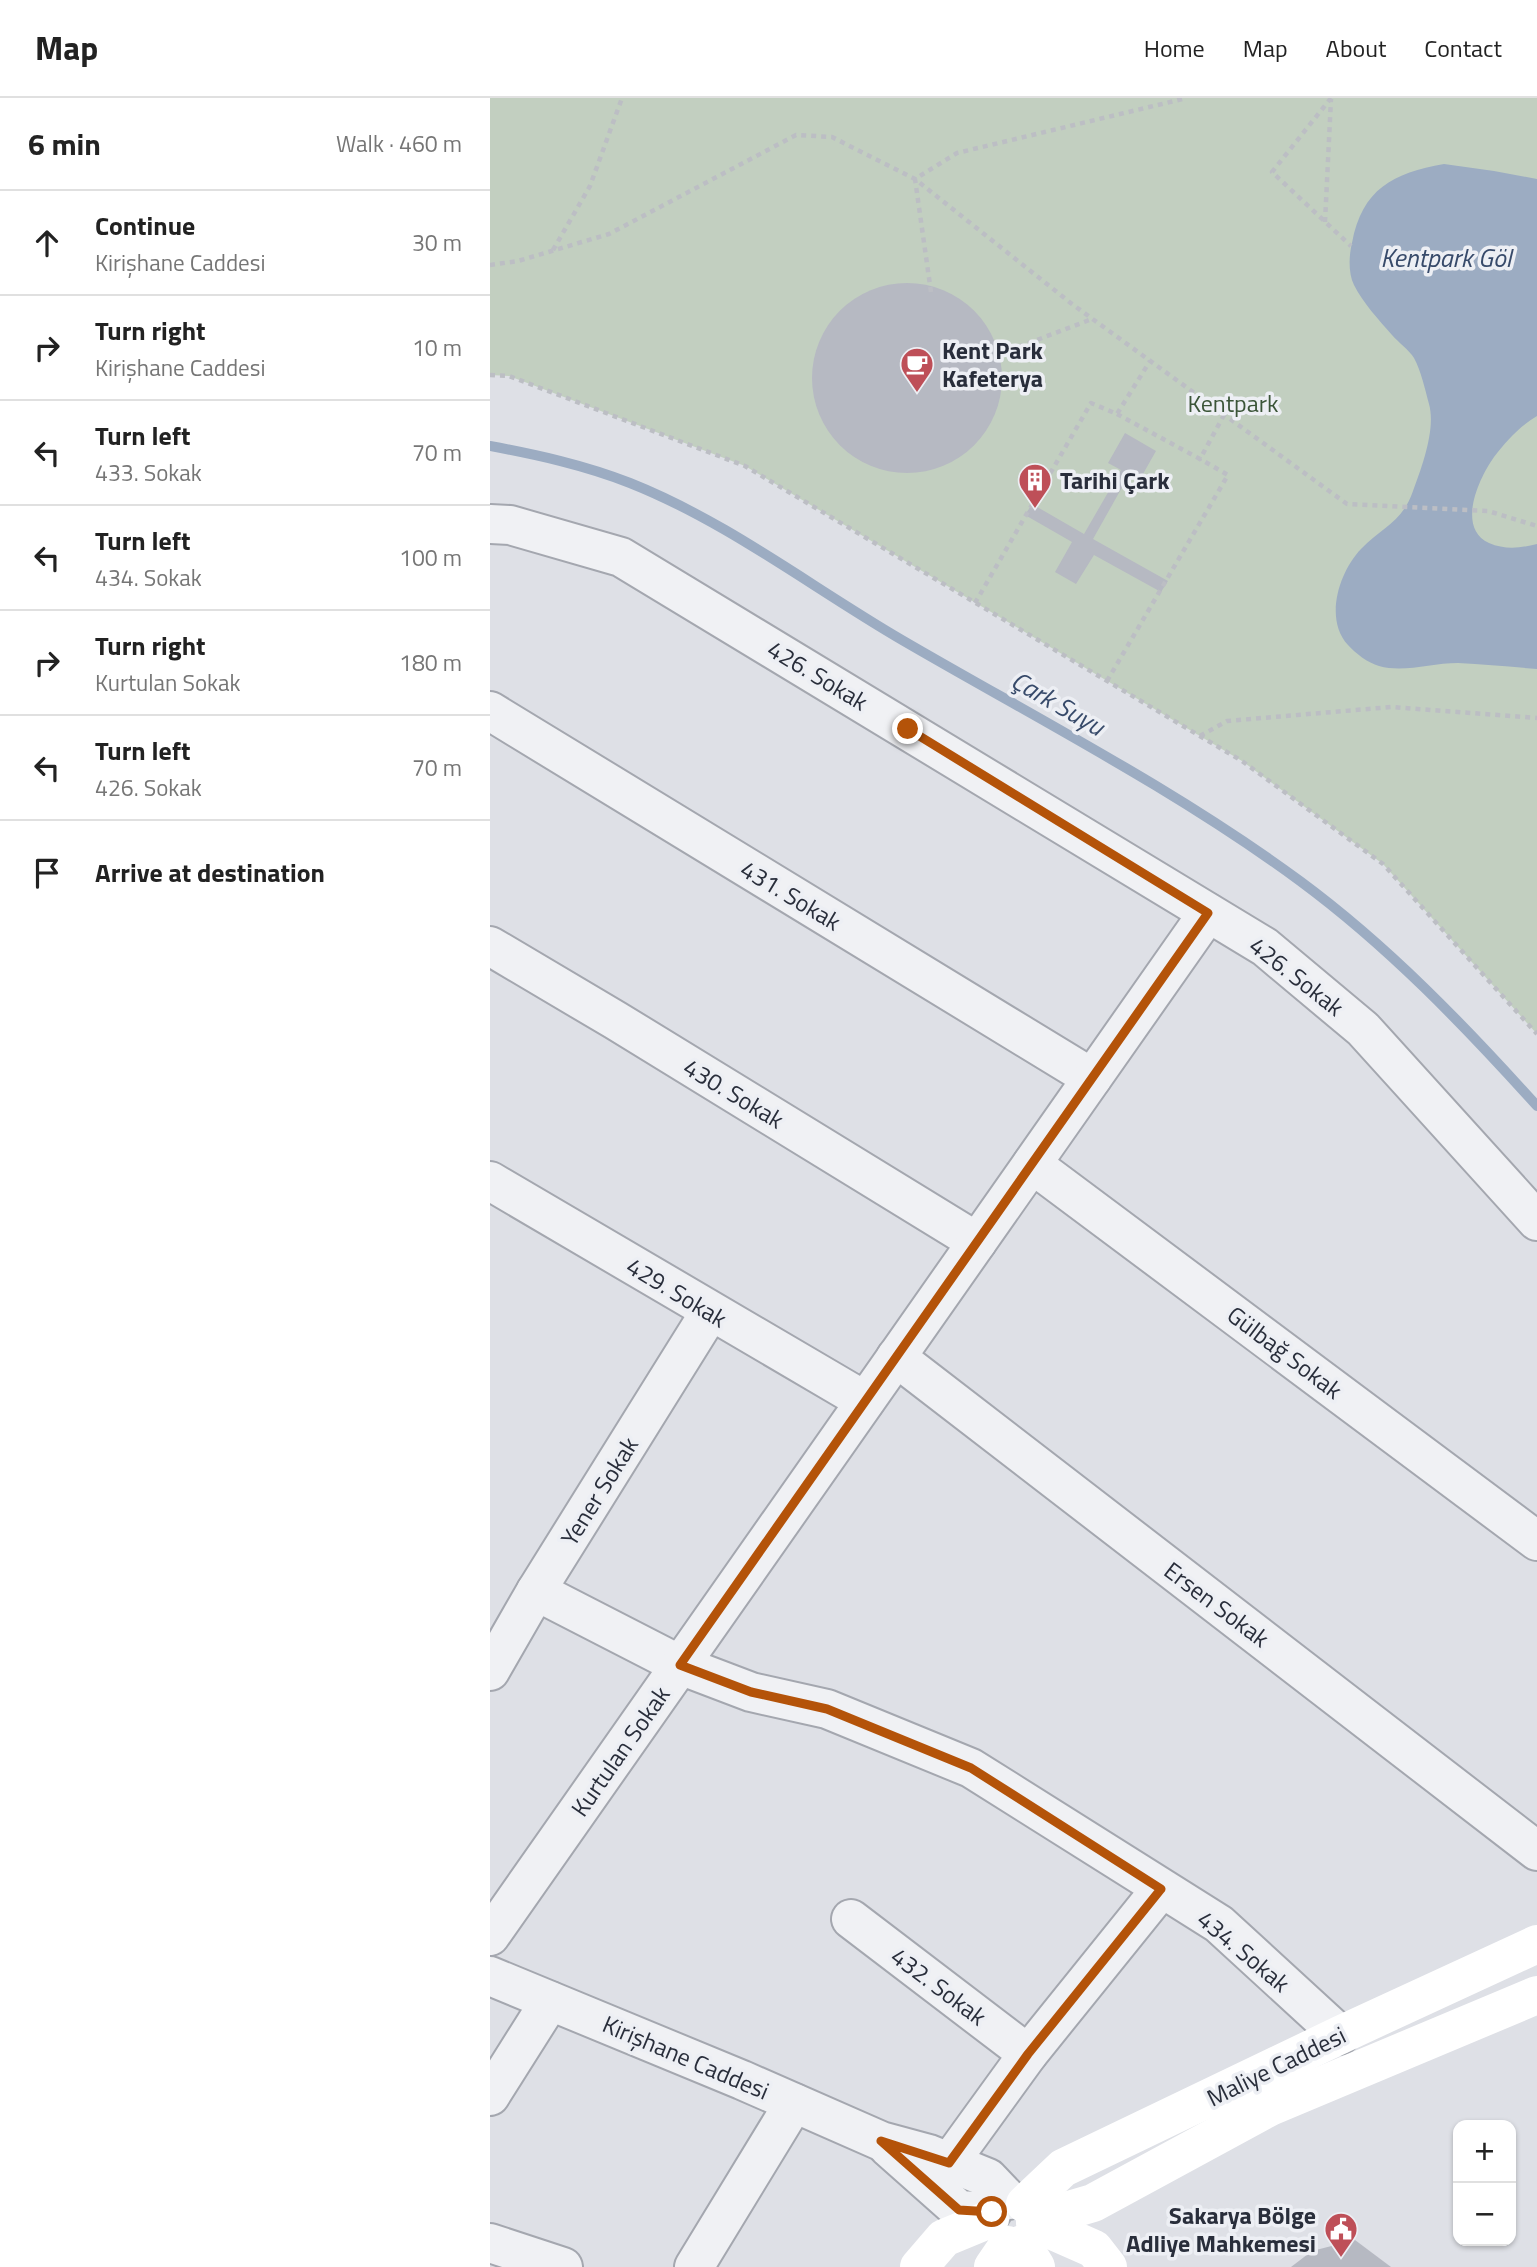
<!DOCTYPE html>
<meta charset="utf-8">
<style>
:root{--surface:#fff;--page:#f2f2f2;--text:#222;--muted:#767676;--line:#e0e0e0}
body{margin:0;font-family:"Titillium Web",sans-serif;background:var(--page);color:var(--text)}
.controls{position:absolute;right:21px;bottom:21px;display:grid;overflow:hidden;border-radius:14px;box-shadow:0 2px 5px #0004}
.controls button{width:63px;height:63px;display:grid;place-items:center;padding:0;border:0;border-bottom:2px solid var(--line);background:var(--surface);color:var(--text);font:35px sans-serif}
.stop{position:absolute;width:21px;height:21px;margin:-16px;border:5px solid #b45309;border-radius:50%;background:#fff}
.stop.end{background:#b45309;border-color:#fff;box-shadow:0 2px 7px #0008}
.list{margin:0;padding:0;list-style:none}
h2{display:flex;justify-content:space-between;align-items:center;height:91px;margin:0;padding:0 28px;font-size:30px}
h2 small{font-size:23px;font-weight:400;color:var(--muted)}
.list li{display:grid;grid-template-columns:46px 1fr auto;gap:21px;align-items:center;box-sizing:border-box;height:105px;padding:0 28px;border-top:2px solid var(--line)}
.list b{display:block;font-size:26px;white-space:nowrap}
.list p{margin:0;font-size:23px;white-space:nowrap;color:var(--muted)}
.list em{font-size:23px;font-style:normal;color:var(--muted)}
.icon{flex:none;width:38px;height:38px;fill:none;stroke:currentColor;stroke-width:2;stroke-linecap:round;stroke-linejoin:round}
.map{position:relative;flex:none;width:1047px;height:2169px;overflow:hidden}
header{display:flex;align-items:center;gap:42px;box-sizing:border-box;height:98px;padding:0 35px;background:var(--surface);border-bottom:2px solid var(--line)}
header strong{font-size:33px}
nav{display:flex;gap:38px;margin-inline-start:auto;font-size:24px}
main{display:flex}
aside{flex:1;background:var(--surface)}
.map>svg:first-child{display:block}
.green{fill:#c2cfc0}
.water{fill:#9cacc2}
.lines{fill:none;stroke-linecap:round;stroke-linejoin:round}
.stream{stroke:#9cacc2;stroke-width:10}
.building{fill:#b6b9c2}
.minor-casing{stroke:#a4a7af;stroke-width:42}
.path{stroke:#bcbec4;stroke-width:4.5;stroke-dasharray:5 5;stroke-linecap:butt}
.minor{stroke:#f0f1f4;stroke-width:38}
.secondary{stroke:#fff;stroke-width:38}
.route{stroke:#b45309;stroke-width:9}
.labels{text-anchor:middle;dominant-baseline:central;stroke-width:7;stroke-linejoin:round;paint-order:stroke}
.poi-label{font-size:24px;font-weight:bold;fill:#292e3b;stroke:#edeff4;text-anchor:start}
.park-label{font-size:24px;fill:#3b5538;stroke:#edeff4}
.street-label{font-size:24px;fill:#292e3b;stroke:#edeff4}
.water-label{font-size:26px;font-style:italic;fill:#374a6a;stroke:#edeff4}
</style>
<header>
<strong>Map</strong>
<nav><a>Home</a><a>Map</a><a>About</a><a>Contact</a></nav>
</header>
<main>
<aside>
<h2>6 min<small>Walk · 460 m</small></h2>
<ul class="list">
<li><svg class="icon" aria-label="ahead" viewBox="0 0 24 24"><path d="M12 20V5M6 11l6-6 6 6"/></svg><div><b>Continue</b><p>Kirişhane Caddesi</p></div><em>30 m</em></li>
<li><svg class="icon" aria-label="right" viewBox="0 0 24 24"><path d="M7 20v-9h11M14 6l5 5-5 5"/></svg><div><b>Turn right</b><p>Kirişhane Caddesi</p></div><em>10 m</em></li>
<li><svg class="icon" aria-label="left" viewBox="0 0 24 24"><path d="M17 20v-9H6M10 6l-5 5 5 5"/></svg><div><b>Turn left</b><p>433. Sokak</p></div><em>70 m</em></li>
<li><svg class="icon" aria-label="left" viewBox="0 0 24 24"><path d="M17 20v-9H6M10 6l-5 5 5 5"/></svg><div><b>Turn left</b><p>434. Sokak</p></div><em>100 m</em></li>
<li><svg class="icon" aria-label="right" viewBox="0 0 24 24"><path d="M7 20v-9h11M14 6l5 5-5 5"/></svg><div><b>Turn right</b><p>Kurtulan Sokak</p></div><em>180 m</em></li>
<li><svg class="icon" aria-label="left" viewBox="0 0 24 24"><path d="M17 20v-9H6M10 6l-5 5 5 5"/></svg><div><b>Turn left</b><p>426. Sokak</p></div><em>70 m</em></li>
<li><svg class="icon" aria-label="arrive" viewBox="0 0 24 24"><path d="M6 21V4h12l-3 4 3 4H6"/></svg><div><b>Arrive at destination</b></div></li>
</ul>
</aside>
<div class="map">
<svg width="1047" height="2169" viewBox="0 0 1047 2169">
<rect width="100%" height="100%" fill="#dee0e6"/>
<path class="green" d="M0,0h1047v936l-154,-170 -141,-103 -497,-295 -236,-90 -19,-1z"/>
<path class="water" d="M954,66l50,7 43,8v237c-17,10 -31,25 -43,41 -15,21 -38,71 -5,86 16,7 32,5 48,1v125c-26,-2 -53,-5 -79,-6 -27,0 -54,10 -79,3 -11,-3 -24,-13 -31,-21 -24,-26 -9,-73 13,-96 21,-22 41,-26 52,-58 9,-24 23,-62 16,-87 -4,-15 -8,-33 -15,-46 -5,-8 -15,-15 -22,-23 -13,-15 -29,-32 -38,-50 -6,-12 -5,-30 -2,-42 10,-54 41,-70 92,-79z"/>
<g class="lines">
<path class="stream" d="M0,348c48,9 94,19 140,37 98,39 181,104 272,157 134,78 273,149 398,241 88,65 164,144 237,225"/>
</g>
<g class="building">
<circle cx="417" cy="280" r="95"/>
<path d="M635,335l31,18 -17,30 -10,-6 -36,64 75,42 -7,11 -67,-37 -18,29 -21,-12 17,-30 -47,-27 7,-11 52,30 37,-64 -13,-7z"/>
<path d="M865,2142l36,27h-100l21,-16z"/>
</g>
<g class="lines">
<defs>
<g id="minor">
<path d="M0,426l20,1 111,32 644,390 98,82 174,192"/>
<path d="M0,613l602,367"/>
<path d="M0,848l125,74 362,222"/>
<path d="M542,1066l505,377"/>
<path d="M0,1083l375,220"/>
<path d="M406,1259l641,494"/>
<path d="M46,1493l144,74 71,27 76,17 144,59 248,156 121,111"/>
<path d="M0,1573l46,-80 174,-279"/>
<path d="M361,1821l177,135"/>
<path d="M0,1838l718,-1023"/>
<path d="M0,1878l252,104 139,61 48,13 59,24 21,22"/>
<path d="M0,1998l60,-95"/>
<path d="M398,2049l71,63 33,2"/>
<path d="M459,2065l79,-109 133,-165"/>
<path d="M0,2145l73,24"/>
<path d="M204,2169l100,-164"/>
</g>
</defs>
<use href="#minor" class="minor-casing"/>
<g class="path">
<path d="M841,0l-59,74 79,74"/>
<path d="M835,124l6,-123"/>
<path d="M63,152l37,-64 32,-88"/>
<path d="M0,167l28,-4 91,-27 187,-99 36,2 83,42 157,125 275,200 141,7 49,15"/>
<path d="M441,194l-16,-113 42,-26 230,-55"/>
<path d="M510,256l92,-35"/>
<path d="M0,277l19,1 236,90 497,295 141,103 154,170"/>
<path d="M627,316l83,45 24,-44"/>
<path d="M485,505l116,-200 26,11 33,-53"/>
<path d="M617,583l121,-206 -28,-16"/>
<path d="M710,638l27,-15 164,-14 146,11"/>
</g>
<use href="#minor" class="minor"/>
<g class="secondary">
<path d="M535,2106l38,-36 277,-133 197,-91"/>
<path d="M545,2122l58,-17 177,-96 267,-112"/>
<path d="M545,2125l59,26 14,18"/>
<path d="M532,2146l14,23"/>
<path d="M429,2169l25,-29 46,-19"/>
<path d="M503,2169l15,-22"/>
</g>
</g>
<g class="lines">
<path class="route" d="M418,631l300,184 -528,752 71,27 76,17 144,59 190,121 -133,165 -79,109 -68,-22 78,69 33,2"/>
</g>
<defs>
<symbol id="cafe-pin" viewBox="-11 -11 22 30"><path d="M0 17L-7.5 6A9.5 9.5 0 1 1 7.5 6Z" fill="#be4f58" stroke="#edeff4"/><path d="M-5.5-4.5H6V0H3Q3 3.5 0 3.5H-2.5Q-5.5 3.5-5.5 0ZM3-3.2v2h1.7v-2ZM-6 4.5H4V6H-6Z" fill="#fff"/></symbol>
<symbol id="building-pin" viewBox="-11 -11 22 30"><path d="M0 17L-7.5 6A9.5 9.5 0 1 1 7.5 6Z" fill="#be4f58" stroke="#edeff4"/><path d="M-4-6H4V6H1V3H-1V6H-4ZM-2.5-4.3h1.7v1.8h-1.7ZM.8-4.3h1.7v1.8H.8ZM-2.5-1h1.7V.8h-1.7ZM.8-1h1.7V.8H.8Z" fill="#fff"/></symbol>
<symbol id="civic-pin" viewBox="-11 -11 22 30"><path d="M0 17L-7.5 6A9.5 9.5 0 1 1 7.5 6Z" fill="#be4f58" stroke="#edeff4"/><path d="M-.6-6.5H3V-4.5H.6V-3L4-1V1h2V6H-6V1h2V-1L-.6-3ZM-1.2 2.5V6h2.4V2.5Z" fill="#fff"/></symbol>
</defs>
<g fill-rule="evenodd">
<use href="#cafe-pin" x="408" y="247" width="38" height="52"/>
<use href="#building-pin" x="526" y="363" width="38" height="52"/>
<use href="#civic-pin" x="832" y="2112" width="38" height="52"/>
</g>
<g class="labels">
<g class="poi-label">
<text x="452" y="252">Kent Park<tspan x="452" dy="28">Kafeterya</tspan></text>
<text x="570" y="382">Tarihi Çark</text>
<text x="826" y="2117" text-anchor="end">Sakarya Bölge<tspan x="826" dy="28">Adliye Mahkemesi</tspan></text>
</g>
<g class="park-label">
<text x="743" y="305">Kentpark</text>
</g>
<g class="street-label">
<text transform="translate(328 577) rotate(31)">426. Sokak</text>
<text transform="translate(301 797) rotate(31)">431. Sokak</text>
<text transform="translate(807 878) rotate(38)">426. Sokak</text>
<text transform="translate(244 995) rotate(31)">430. Sokak</text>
<text transform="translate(187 1194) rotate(31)">429. Sokak</text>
<text transform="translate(795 1254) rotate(37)">Gülbağ Sokak</text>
<text transform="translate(109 1393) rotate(-58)">Yener Sokak</text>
<text transform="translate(727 1506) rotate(37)">Ersen Sokak</text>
<text transform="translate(130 1653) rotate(-55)">Kurtulan Sokak</text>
<text transform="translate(754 1853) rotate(40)">434. Sokak</text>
<text transform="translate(449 1888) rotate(37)">432. Sokak</text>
<text transform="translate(196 1959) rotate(23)">Kirişhane Caddesi</text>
<text transform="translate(786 1968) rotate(-26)">Maliye Caddesi</text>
</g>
<g class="water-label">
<text x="956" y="159">Kentpark Göl</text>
<text transform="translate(568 605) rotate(30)">Çark Suyu</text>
</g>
</g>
</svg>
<div class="controls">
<button>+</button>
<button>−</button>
</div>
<div class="stop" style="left:502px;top:2114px"></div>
<div class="stop end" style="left:418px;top:631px"></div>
</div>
</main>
